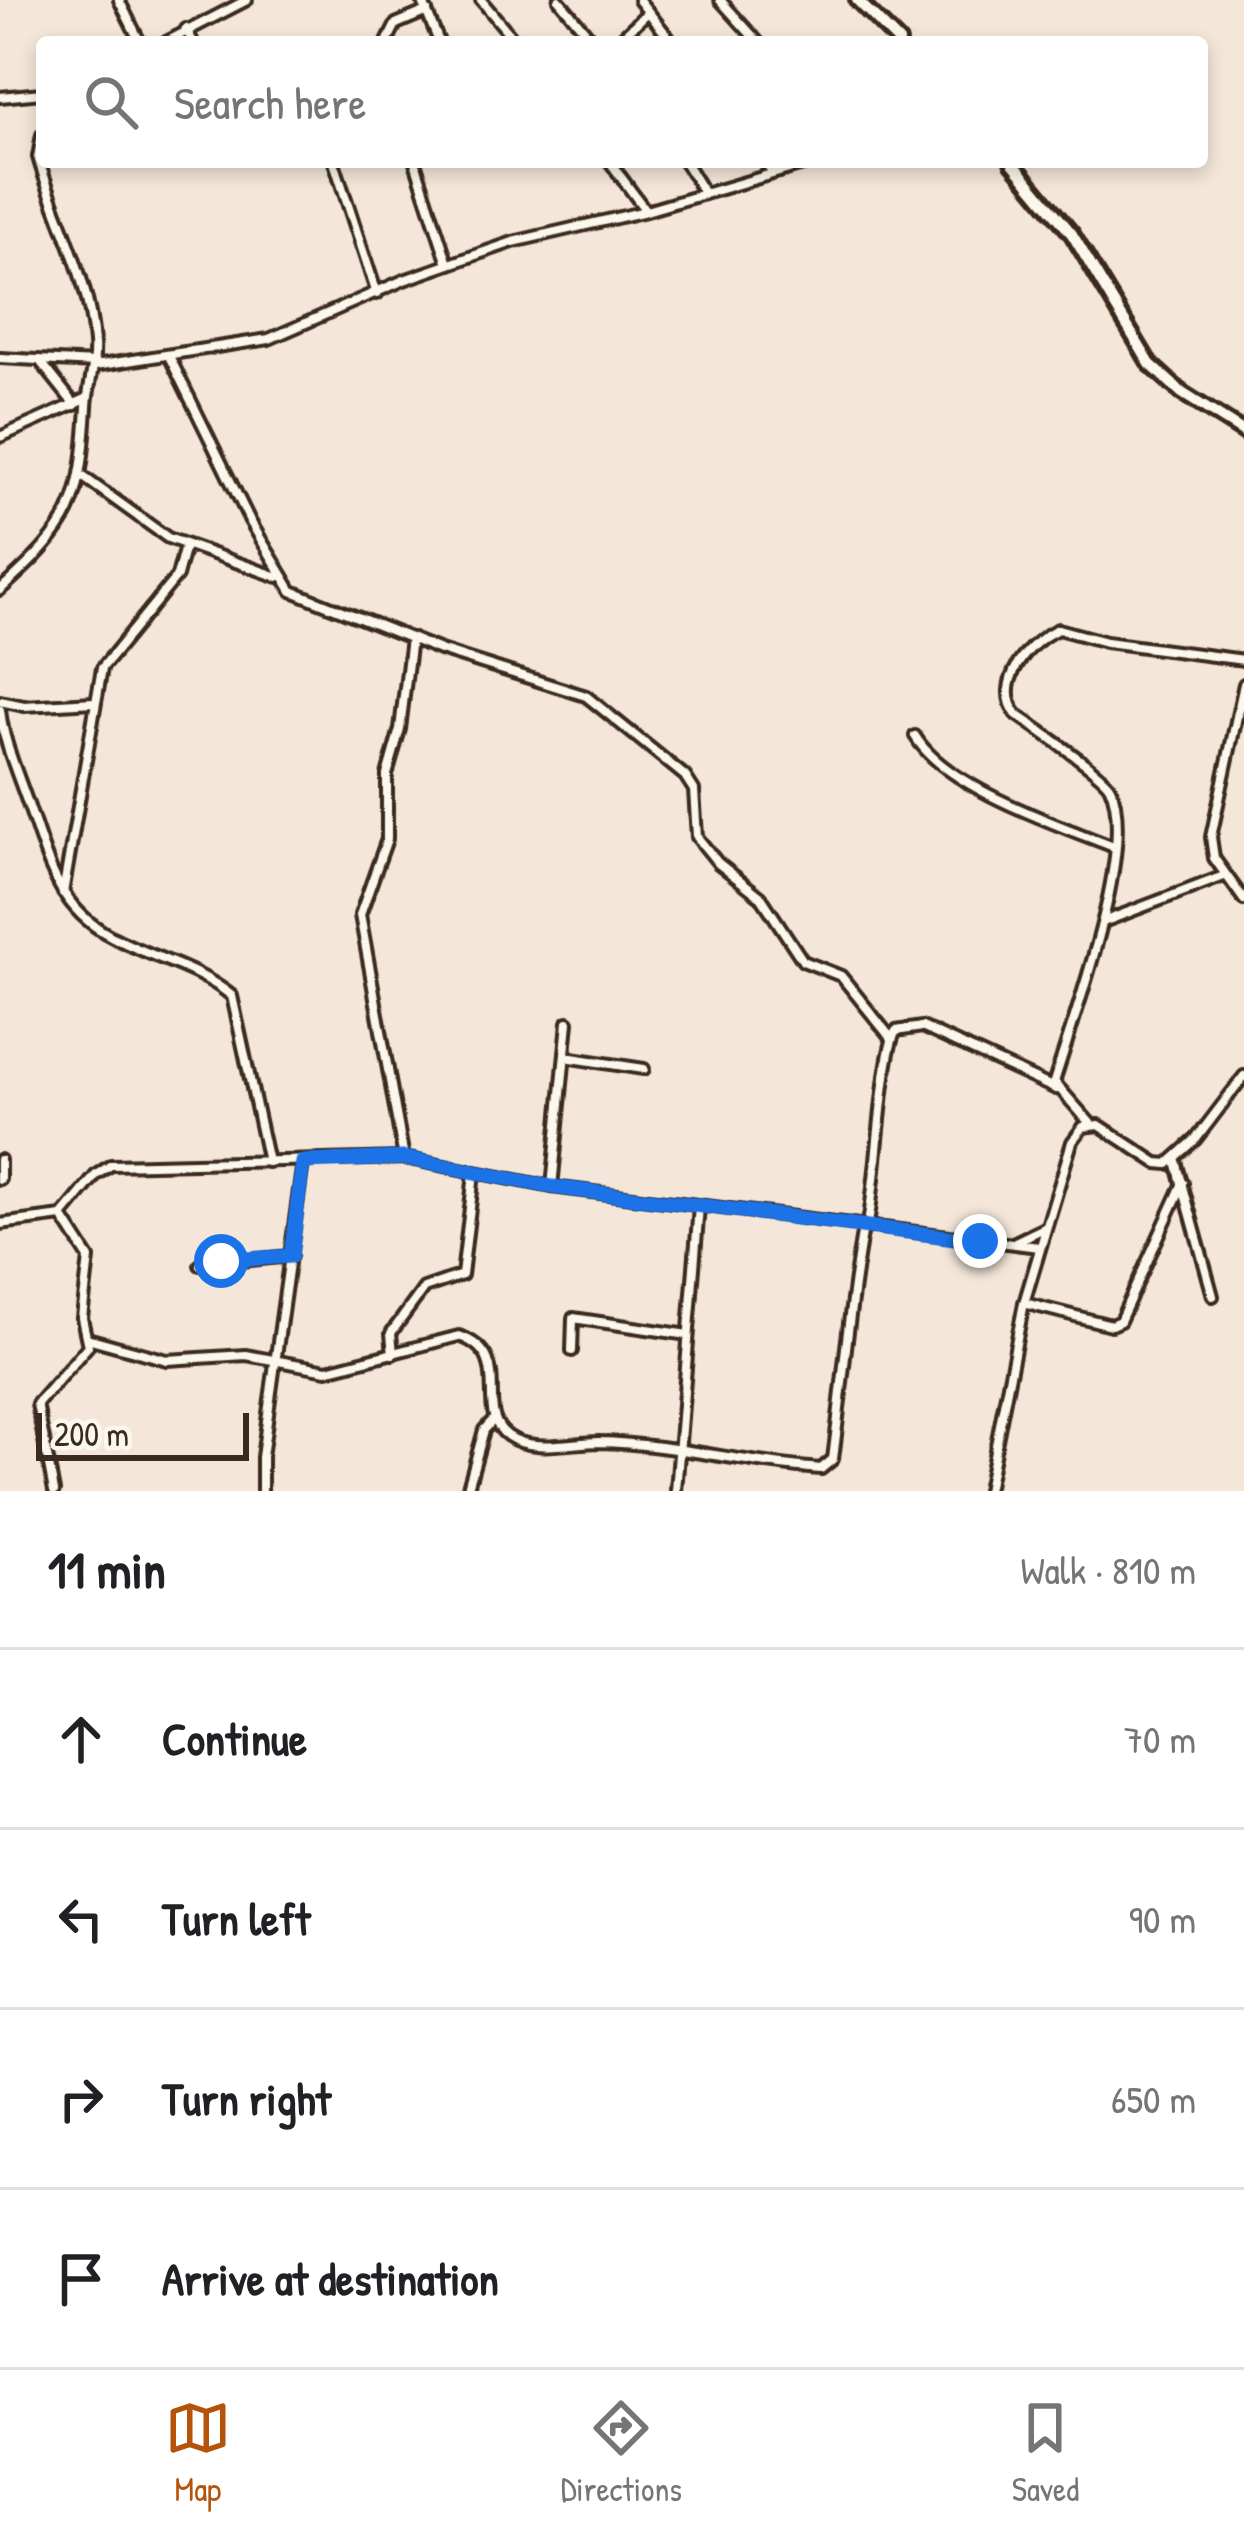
<!DOCTYPE html>
<meta charset="utf-8">
<style>
:root{--surface:#fff;--page:#f6f6f6;--text:#202124;--muted:#757577;--line:#e0e0e0;--accent:#b45309}
body{margin:0;font-family:"Patrick Hand",sans-serif;background:var(--page);color:var(--text)}
.scale{position:absolute;left:36px;bottom:30px;width:213px;box-sizing:border-box;padding-left:12px;border:6px solid #3b2a1e;border-top:0;font-size:33px;line-height:42px;white-space:nowrap;color:#3b2a1e;-webkit-text-stroke:9px #fbf7ec;paint-order:stroke}
.stop{position:absolute;width:36px;height:36px;margin:-27px;border:9px solid #1a73e8;border-radius:50%;background:#fff}
.stop.end{background:#1a73e8;border-color:#fff;box-shadow:0 3px 12px #0008}
.list{margin:0;padding:0;list-style:none}
h2{display:flex;justify-content:space-between;align-items:center;height:156px;margin:0;padding:0 48px;font-size:51px}
h2 small{font-size:39px;font-weight:400;color:var(--muted)}
.list li{display:grid;grid-template-columns:78px 1fr auto;gap:36px;align-items:center;box-sizing:border-box;height:180px;padding:0 48px;border-top:3px solid var(--line)}
.list b{display:block;font-size:45px;white-space:nowrap}
.list em{font-size:39px;font-style:normal;color:var(--muted)}
.icon{flex:none;width:66px;height:66px;fill:none;stroke:currentColor;stroke-width:2;stroke-linecap:round;stroke-linejoin:round}
.map{position:relative;flex:none;width:1244px;height:1491px;overflow:hidden}
.search{position:absolute;background:var(--surface);box-shadow:0 6px 18px #0003;left:36px;right:36px;top:36px;height:132px;display:flex;align-items:center;gap:30px;box-sizing:border-box;padding:0 42px;border-radius:12px;color:var(--muted);font-size:45px}
.sheet{height:876px;background:var(--surface)}
nav{display:flex;justify-content:space-around;align-items:center;box-sizing:border-box;height:168px;border-top:3px solid var(--line);background:var(--surface);font-size:33px;color:var(--muted)}
nav a{display:grid;justify-items:center;gap:6px}
nav .on{color:var(--accent)}
.map>svg:first-child{display:block}
.lines{fill:none;stroke-linecap:round;stroke-linejoin:round}
.street-casing{stroke:#3b2a1e;stroke-width:16}
.secondary-casing{stroke:#3b2a1e;stroke-width:20}
.street{stroke:#fbf7ec;stroke-width:8}
.secondary{stroke:#fbf7ec;stroke-width:10}
.route{stroke:#1a73e8;stroke-width:15}
</style>
<div class="map">
<svg width="1244" height="1491" viewBox="0 0 1244 1491">
<rect width="100%" height="100%" fill="#f4e7d9"/>
<filter id="ink" filterUnits="userSpaceOnUse"><feTurbulence type="fractalNoise" baseFrequency=".00833" numOctaves="2"/><feDisplacementMap in="SourceGraphic" scale="24" xChannelSelector="R" yChannelSelector="G"/><feConvolveMatrix kernelMatrix="1 2 1 2 8 2 1 2 1" color-interpolation-filters="sRGB"/></filter>
<g filter="url(#ink)">
<g class="lines">
<defs>
<g id="street">
<path d="M119,0l21,42"/>
<path d="M422,0l17,42"/>
<path d="M481,0l35,42"/>
<path d="M559,0l35,42"/>
<path d="M639,0l33,42"/>
<path d="M720,0l38,42"/>
<path d="M186,29l7,13"/>
<path d="M166,42l81,-42"/>
<path d="M387,42l9,-18 31,-13"/>
<path d="M617,42l31,-30"/>
<path d="M0,97l42,-4"/>
<path d="M334,162l43,132"/>
<path d="M415,162l33,102"/>
<path d="M610,162l36,49"/>
<path d="M685,162l19,31"/>
<path d="M765,162l8,11"/>
<path d="M0,358l95,5"/>
<path d="M170,358l80,163 42,70 148,59 146,46 99,80 9,14 3,47 21,26 43,34 42,64 38,15 50,62"/>
<path d="M40,361l35,44"/>
<path d="M95,366l174,-27 135,-59 109,-38 133,-31 167,-49"/>
<path d="M0,437l86,-38"/>
<path d="M82,476l86,62 110,39"/>
<path d="M0,590c74,-66 81,-86 87,-183 1,-22 9,-42 7,-64 -4,-64 -39,-126 -56,-186l4,-22"/>
<path d="M1244,684l-33,153 3,21 30,42"/>
<path d="M0,701l24,5 70,-4"/>
<path d="M0,710c4,35 18,64 29,97 18,51 28,100 80,128 41,23 85,30 123,61l36,166"/>
<path d="M915,736c30,51 143,89 199,111"/>
<path d="M63,893l39,-225 75,-92 8,-30"/>
<path d="M1103,922l121,-46"/>
<path d="M565,1057l79,12"/>
<path d="M1090,1123l-36,-41c19,-63 84,-235 56,-295 -5,-12 -78,-62 -94,-73 -22,-31 12,-72 42,-85l48,13 138,18"/>
<path d="M404,1158l-44,-243 27,-76v-64l13,-46 11,-91"/>
<path d="M0,1160v19"/>
<path d="M1176,1161l37,135"/>
<path d="M552,1187l16,-165"/>
<path d="M0,1224l62,-8 34,-41 15,-10 293,-7 148,29 487,60"/>
<path d="M867,1228c10,-42 14,-172 29,-197l26,-4 134,62"/>
<path d="M1015,1242l29,-14"/>
<path d="M200,1265l91,-9"/>
<path d="M1024,1303l87,22 9,-4 63,-138"/>
<path d="M87,1338l80,22 79,-5 81,15 132,-34c58,20 13,75 49,100 24,17 63,6 91,6 75,2 148,22 222,27l12,-10c10,-77 16,-155 30,-231"/>
<path d="M572,1351l1,-33 115,17"/>
<path d="M393,1354l-2,-21 33,-45 38,-13 12,-101"/>
<path d="M54,1491l-17,-87 51,-58 -6,-28 7,-60 -27,-42"/>
<path d="M262,1491v-34l41,-295"/>
<path d="M467,1491l17,-61 10,-11"/>
<path d="M676,1491l23,-285"/>
<path d="M987,1491l37,-188 48,-161 11,-15 16,-2 58,38 11,1 28,-25 48,-63"/>
</g>
<g id="secondary">
<path d="M857,0l42,42"/>
<path d="M1012,162l60,72 78,130 32,29 62,39"/>
</g>
</defs>
<use href="#street" class="street-casing"/>
<use href="#secondary" class="secondary-casing"/>
<use href="#street" class="street"/>
<use href="#secondary" class="secondary"/>
</g>
</g>
<g class="lines" filter="url(#ink)">
<path class="route" d="M221,1261l70,-5 12,-94 101,-4 148,29 428,54"/>
</g>
</svg>
<div class="scale">200 m</div>
<div class="stop" style="left:221px;top:1261px"></div>
<div class="stop end" style="left:980px;top:1241px"></div>
<div class="search"><svg class="icon" aria-label="search" viewBox="0 0 24 24"><circle cx="10" cy="10" r="6"/><path d="M15 15l6 6"/></svg>Search here</div>
</div>
<section class="sheet">
<h2>11 min<small>Walk · 810 m</small></h2>
<ul class="list">
<li><svg class="icon" aria-label="ahead" viewBox="0 0 24 24"><path d="M12 20V5M6 11l6-6 6 6"/></svg><div><b>Continue</b></div><em>70 m</em></li>
<li><svg class="icon" aria-label="left" viewBox="0 0 24 24"><path d="M17 20v-9H6M10 6l-5 5 5 5"/></svg><div><b>Turn left</b></div><em>90 m</em></li>
<li><svg class="icon" aria-label="right" viewBox="0 0 24 24"><path d="M7 20v-9h11M14 6l5 5-5 5"/></svg><div><b>Turn right</b></div><em>650 m</em></li>
<li><svg class="icon" aria-label="arrive" viewBox="0 0 24 24"><path d="M6 21V4h12l-3 4 3 4H6"/></svg><div><b>Arrive at destination</b></div></li>
</ul>
</section>
<nav>
<a class="on"><svg class="icon" aria-label="map" viewBox="0 0 24 24"><path d="M3 6l6-2 6 2 6-2v14l-6 2-6-2-6 2zM9 4v14M15 6v14"/></svg>Map</a>
<a><svg class="icon" aria-label="directions" viewBox="0 0 24 24"><path d="M12 3l9 9-9 9-9-9zM9 14v-3h6M13 9l2 2-2 2"/></svg>Directions</a>
<a><svg class="icon" aria-label="saved" viewBox="0 0 24 24"><path d="M7 4h10v16l-5-4-5 4z"/></svg>Saved</a>
</nav>
